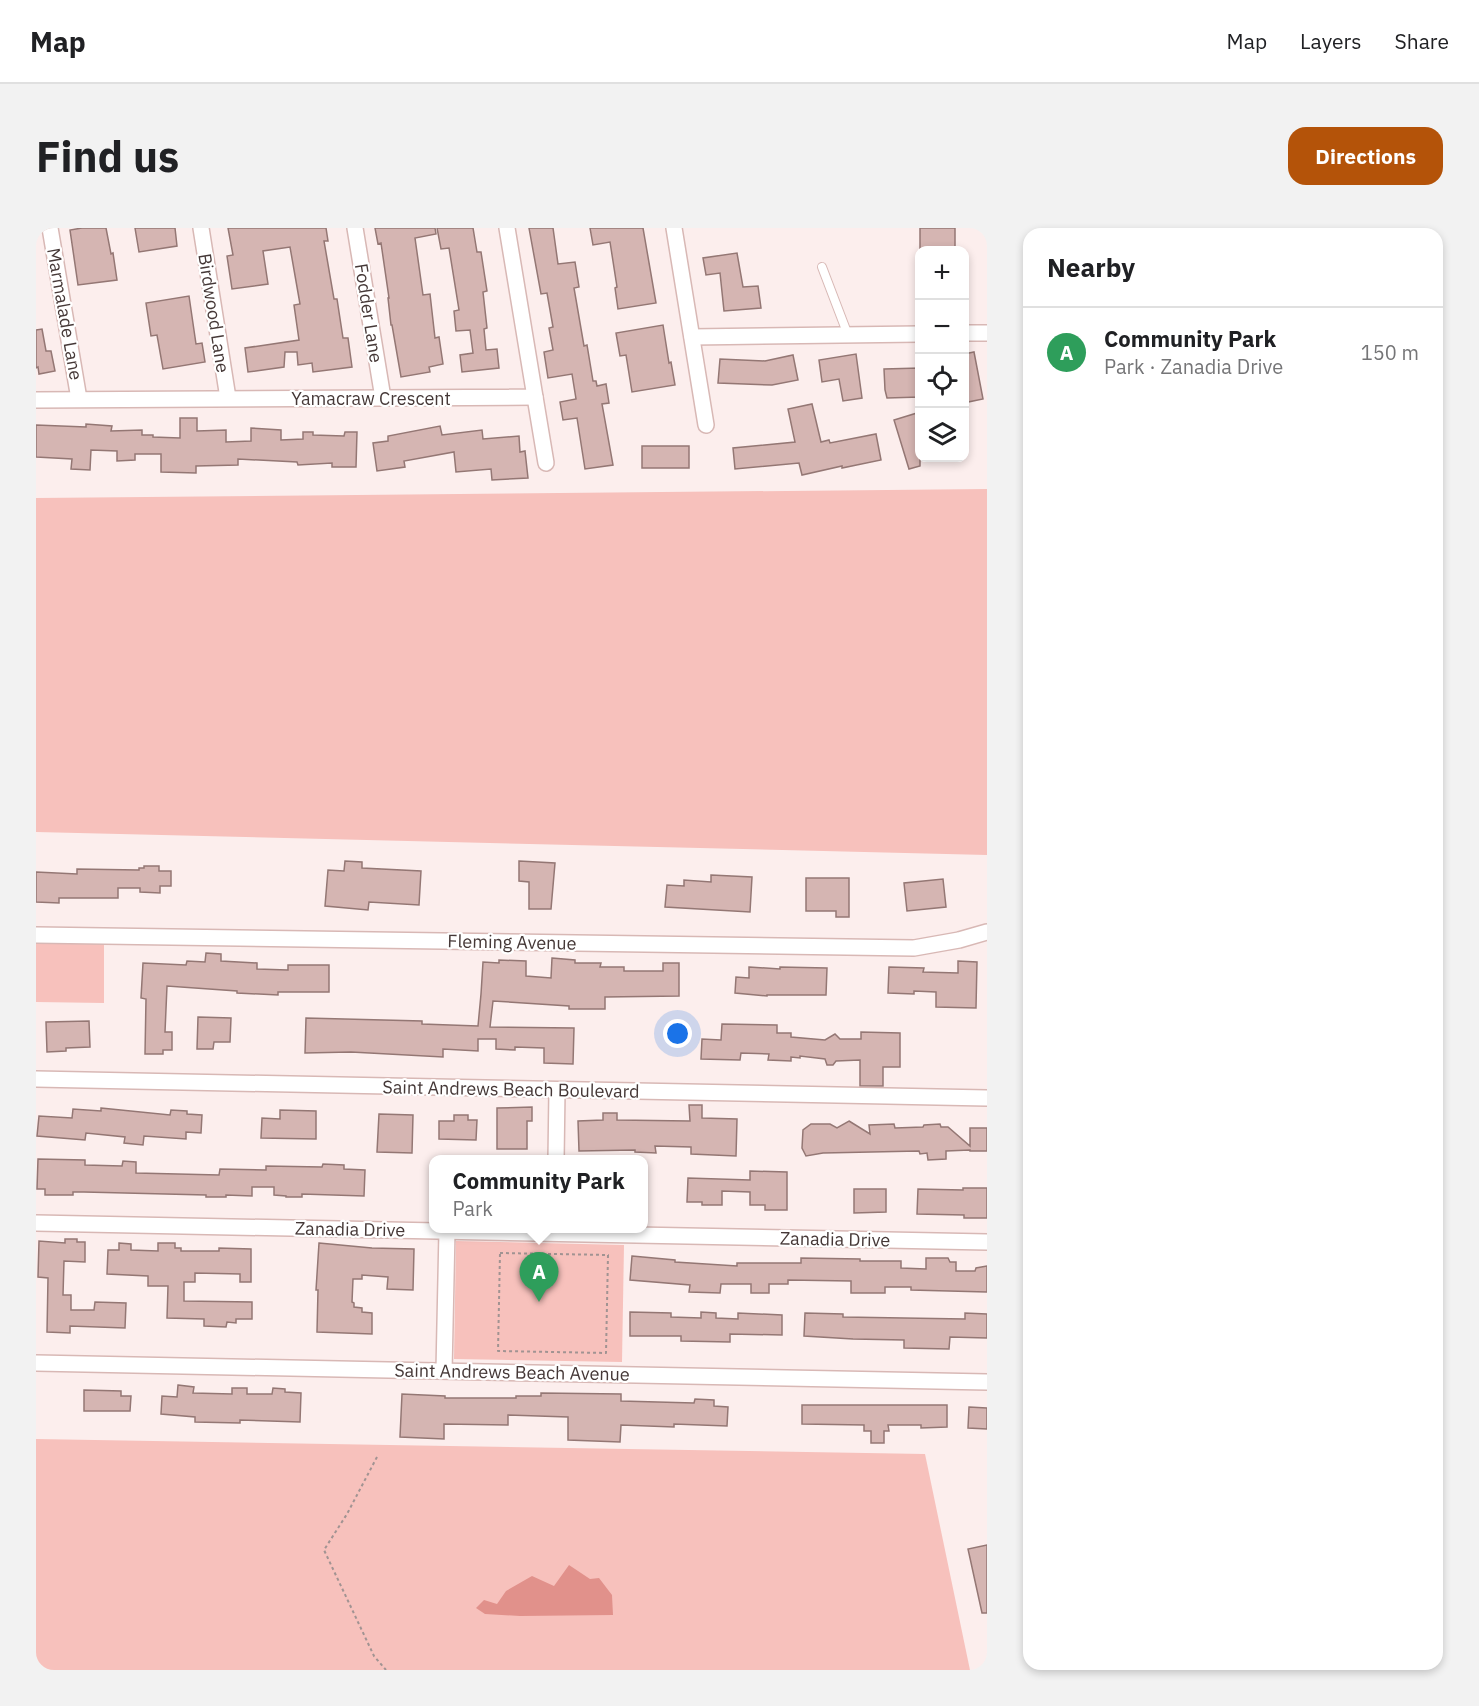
<!DOCTYPE html>
<meta charset="utf-8">
<style>
:root{--surface:#fff;--page:#f2f2f2;--text:#202124;--muted:#757577;--line:#e0e0e0;--accent:#b45309}
body{margin:0;font-family:"IBM Plex Sans",sans-serif;background:var(--page);color:var(--text)}
.controls{position:absolute;right:18px;top:18px;display:grid;overflow:hidden;border-radius:12px;box-shadow:0 3px 9px #0003}
.controls button{width:54px;height:54px;display:grid;place-items:center;padding:0;border:0;border-bottom:2px solid var(--line);background:var(--surface);color:var(--text);font:30px sans-serif}
.you{position:absolute;left:642px;top:806px;width:21px;height:21px;margin:-15px;border:4px solid #fff;border-radius:50%;background:#1a73e8;box-shadow:0 0 0 9px #1a73e833}
.badge{display:grid;place-items:center;width:39px;height:39px;border-radius:50%;background:var(--accent);color:#fff;font-size:20px;font-weight:700}
.pin{position:absolute;translate:-50% -50px;filter:drop-shadow(0 2px 3px #0008)}
.pin::after{content:'';position:absolute;top:32px;width:21px;height:18px;background:inherit;clip-path:polygon(0 0,100% 0,50% 100%)}
.popup{position:absolute;left:393px;top:927px;width:219px;height:78px;box-sizing:border-box;display:grid;place-content:center;border-radius:12px;background:var(--surface);filter:drop-shadow(0 2px 4px #0005);font-size:20px;white-space:nowrap;color:var(--muted)}
.popup b{font-size:22px;color:var(--text)}
.popup::after{content:'';position:absolute;left:50%;top:100%;margin-left:-12px;border:12px solid transparent;border-top-color:var(--surface)}
.list{margin:0;padding:0;list-style:none}
h2{display:flex;justify-content:space-between;align-items:center;height:78px;margin:0;padding:0 24px;font-size:26px}
h2 small{font-size:20px;font-weight:400;color:var(--muted)}
.list li{display:grid;grid-template-columns:39px 1fr auto;gap:18px;align-items:center;box-sizing:border-box;height:90px;padding:0 24px;border-top:2px solid var(--line)}
.list b{display:block;font-size:22px;white-space:nowrap}
.list p{margin:0;font-size:20px;white-space:nowrap;color:var(--muted)}
.list em{font-size:20px;font-style:normal;color:var(--muted)}
.icon{flex:none;width:33px;height:33px;fill:none;stroke:currentColor;stroke-width:2;stroke-linecap:round;stroke-linejoin:round}
.map{position:relative;flex:none;width:951px;height:1442px;overflow:hidden;border-radius:18px}
header{display:flex;align-items:center;gap:36px;box-sizing:border-box;height:84px;padding:0 30px;background:var(--surface);border-bottom:2px solid var(--line)}
header strong{font-size:28px}
nav{display:flex;gap:33px;margin-inline-start:auto;font-size:21px}
.intro{display:flex;align-items:center;justify-content:space-between;box-sizing:border-box;height:144px;padding:0 36px}
h1{margin:0;font-size:42px}
.button{padding:15px 27px;border-radius:18px;background:var(--accent);color:#fff;font-size:21px;font-weight:700}
main{display:flex;gap:36px;padding:0 36px}
aside{flex:1;background:var(--surface);border-radius:18px;box-shadow:0 3px 9px #0003}
.map>svg:first-child{display:block}
.green{fill:#f7c1bc}
.water{fill:#e1918b}
.building{fill:#d5b5b2;stroke:#947774;stroke-width:1.5}
.lines{fill:none;stroke-linecap:round;stroke-linejoin:round}
.lane-casing{stroke:#d8b8b5;stroke-width:10}
.street-casing{stroke:#d8b8b5;stroke-width:18}
.path{stroke:#a19392;stroke-width:2;stroke-dasharray:3 3;stroke-linecap:butt}
.lane{stroke:#fff;stroke-width:8}
.street{stroke:#fff;stroke-width:15}
.labels{text-anchor:middle;dominant-baseline:central;stroke-width:4.5;stroke-linejoin:round;paint-order:stroke}
.street-label{font-size:18px;fill:#453837;stroke:#fff}
</style>
<header>
<strong>Map</strong>
<nav><a>Map</a><a>Layers</a><a>Share</a></nav>
</header>
<div class="intro"><h1>Find us</h1><a class="button">Directions</a></div>
<main>
<div class="map">
<svg width="951" height="1442" viewBox="0 0 951 1442">
<rect width="100%" height="100%" fill="#fceeed"/>
<g class="green">
<path d="M951,261v366l-951,-23v-334z"/>
<path d="M0,714l68,2v59l-68,-1z"/>
<path d="M420,1013l168,4 -2,117 -168,-3z"/>
<path d="M0,1211l889,15 45,216h-934z"/>
</g>
<path class="water" d="M533,1337l21,14 9,-1 13,17 1,20 -93,1 -35,-2 -9,-6 8,-8 13,4 9,-13 26,-15 22,10z"/>
<g class="building">
<path d="M46,0h24l5,26 2,-1 4,27 -39,5 -8,-55z"/>
<path d="M99,0h40l2,18 -38,6z"/>
<path d="M192,0h98l2,13h-4l10,58h3l6,39h5l4,29 -39,5 -1,-9 -14,2 -1,-13h-12l-1,15 -36,5 -3,-24 54,-8 -5,-35 6,-1 -10,-57 -27,4 5,33 -36,5 -5,-33 6,-1z"/>
<path d="M339,0h60l1,6 -21,4 8,57 7,-1 5,44 4,-1 4,27 -14,3 1,5 -29,5 -9,-52h-1l-3,-27h1l-8,-55 -3,1z"/>
<path d="M401,0h36l4,24h4l6,39 -4,1 4,36 -3,1 2,21 11,-1 2,19 -37,4 -2,-17 13,-2 -3,-23 -14,1 -2,-20 5,-1 -10,-62 -8,1z"/>
<path d="M493,0h24l5,36 17,-2 4,25 -5,1 10,58 3,-1 6,36h3l1,5 9,-2 3,19 -7,1 11,61 -28,4 -8,-51 -14,2 -3,-18 16,-3 -4,-25 -24,4 -4,-26 9,-2 -4,-22 4,-1 -6,-34 -6,1z"/>
<path d="M554,0h53l13,75 -38,6 -3,-21 2,-1 -7,-45 -17,3z"/>
<rect x="884" y="0" width="35" height="22"/>
<path d="M701,25l6,34 15,-1 3,22 -37,3 -4,-38 -14,2 -3,-17z"/>
<path d="M153,68l7,48 6,-1 3,19 -42,7 -6,-34 -6,1 -5,-33z"/>
<path d="M627,97l6,38 2,-1 4,23 -43,7 -6,-37 -6,1 -4,-23z"/>
<path d="M6,101l4,22h5l4,20 -16,3 -1,-7 -2,1v-38z"/>
<path d="M938,124l9,47 -15,3 -1,-5h-3v-43z"/>
<path d="M820,126l6,44 -19,3 -4,-22 -17,3 -3,-22z"/>
<path d="M757,127l5,25 -26,5 -54,-2 2,-24 45,2z"/>
<path d="M884,140v29l-33,1 -2,-8 -1,-21z"/>
<path d="M776,176l9,38 8,-2 1,3 46,-9 5,26 -39,8v-2l-40,9 -3,-12 -64,6 -2,-21 62,-6 -7,-33z"/>
<path d="M881,185l3,7v46l-11,3 -15,-49z"/>
<path d="M144,190h17v13l29,-1v12l25,-1v-13l30,2v10l22,-1v-7h10v3l31,1 1,-4h12l-1,35h-24v-4l-34,2 -1,-3 -59,-3v6l-42,1v7l-35,-1v-18h-26v6l-18,1v-10l-26,-1 -1,20 -19,-1 1,-10 -36,-2v-32l50,2v-3l26,2 -1,5 31,-1v5h11v2l27,1z"/>
<path d="M404,198l2,9 40,-5 1,9 36,-3 1,16 5,-1 3,27 -36,2 -1,-11 -35,3 -2,-20 -50,9 1,6 -28,4 -4,-28 15,-2v-5z"/>
<rect x="606" y="218" width="47" height="22"/>
<path d="M309,633l17,1v6l59,3 -2,34 -50,-3 -1,8 -43,-4 3,-36 16,1z"/>
<path d="M483,633l36,2 -4,46h-22v-27l-10,-1z"/>
<path d="M108,638h15v5h12v15h-11v7l-20,-1v-4h-22v10h-59v5l-23,-1v-30l41,2v-5l62,1v-2h5z"/>
<path d="M675,647l41,2 -2,35 -85,-5 2,-22 17,1v-6l27,2z"/>
<path d="M770,650h43v39h-13v-6h-30z"/>
<path d="M907,651l3,28 -39,4 -3,-28z"/>
<path d="M170,725l15,1v7l36,2v6l31,1v-5h41v27h-51v3l-41,-2v-2l-70,-5 -2,46h7v18h-9v4h-18l1,-55 -5,-1 2,-35 43,2 1,-4 18,1z"/>
<path d="M516,730l23,2v3h26l-1,4h24v4h39v-8h16v33l-74,1v12h-36v-3l-76,-5 -3,26 84,1 -1,36 -29,-1v-15l-29,-1v3l-19,-1v-10h-18v12l-35,-2v8l-92,-5 -46,1 1,-35 116,3v3l56,2 3,-32 2,-32 16,1v-3l27,1v15l25,2z"/>
<path d="M922,733l19,1 -1,46 -40,-1v-15l-22,-1v3l-26,-1 1,-26 35,1 -1,4 35,1z"/>
<path d="M713,739l31,2v-2l47,1 -1,27h-59v1l-32,-3 1,-16 13,1z"/>
<path d="M162,789l33,1 -1,24h-16l-1,7h-16z"/>
<path d="M53,793l1,26 -24,1v3l-19,1 -1,-30z"/>
<path d="M686,796l55,1v8h14v4l34,3 10,-6 5,5h21v-7l39,1v34h-17v19h-23v-26l-24,1 -3,4h-6l-2,-6 -25,-3v2l-9,-1v4l-23,-1 1,-6 -28,-1 -1,7 -39,-1 1,-20 19,1z"/>
<path d="M653,877h13v13l35,1 -1,37 -45,-2v-7l-36,-1 1,7 -21,-1v-2l-56,1 -1,-30 25,-1v-7h14v7l73,1z"/>
<path d="M496,879v14h-5v28h-30v-41z"/>
<path d="M65,880l69,7 1,-5 16,1v3l15,1 -1,18 -15,-1v7l-42,-3 -1,9 -19,-2 1,-6 -39,-4 -1,7 -48,-4 2,-20 33,2 1,-9 28,2z"/>
<path d="M244,882l36,1v28l-55,-1 1,-20 18,1z"/>
<path d="M343,886l34,1 -1,38 -35,-1z"/>
<path d="M418,887h14v5h9l-1,20 -37,-1v-18h15z"/>
<path d="M813,893l21,13 -1,-9 25,-1 1,4 28,-1 1,-2 16,-1 1,3h7l22,19v-18h17v23h-17v-1l-24,1v8l-18,1 -1,-7 -7,1 -1,-3 -96,2 -17,3 -4,-8 1,-18 8,-6h19l7,4z"/>
<path d="M2,931l47,1v5l37,1 1,-5 13,1v11l83,2 1,-6 46,1v-4l56,1 1,-3 21,1v4l21,1 -1,26 -62,-2v3h-16v-1l-12,-1v-8h-22v9l-26,-1v2h-20v-2l-122,-3h-11v3h-28v-6h-8z"/>
<path d="M714,943l37,1v38h-22v-5h-15v-13l-28,-1v14h-20v-3h-15l1,-24 62,2z"/>
<path d="M927,960h24v30h-23v-3l-47,-1 1,-25 45,1z"/>
<path d="M818,961h32v23l-32,1z"/>
<path d="M29,1011h12v3h8v20l-21,-1 -1,34h8v15h23l1,-8 31,1 -1,25 -55,-2v7l-23,-1 1,-54 -10,-1 1,-36 26,2z"/>
<path d="M83,1015l12,1v6l27,1v-8h17v5h6v3h38v-3l32,1v33h-11v-8l-45,-1v9h-11v19l68,1v17h-16v4l-9,-1 -1,5 -22,-1v-7l-37,-1 1,-32h-20v-10l-41,-2 1,-24h11z"/>
<path d="M283,1015l53,5 42,1 -1,41 -26,-1 1,-12 -26,-2v4h-9l-1,23 2,1v4l8,1v4l10,1v21l-55,-2 1,-42h-2z"/>
<path d="M596,1028l43,4v2l62,4v-3h64v-5l59,1v2h41v7l25,1v-11h22l2,4h6v9h19l1,-3 11,-2v26l-76,-2v-3h-26v6h-34v-12l-63,-1v4h-19v9h-18v-9h-30l-1,9 -31,-1 1,-7 -60,-5z"/>
<path d="M594,1084l41,1v4l30,1v-6l15,1v5l22,1v-6l44,2v20l-52,-1v8l-49,-1v-5h-51z"/>
<path d="M769,1085l38,1v3l122,2v-6l22,1v24l-37,-1 -1,12 -45,-1v-8l-51,-1 -49,-3z"/>
<path d="M142,1157l16,2 -1,6 39,1v-6h15v6h25l1,-6 12,1v3l16,1 -1,29 -60,-2v3l-45,-1v-5l-34,-3 1,-18 15,1z"/>
<path d="M48,1162l37,1v5h10l-1,15h-46z"/>
<path d="M505,1165l80,1v7l73,2 1,-4 19,1v6l14,1 -1,19 -53,-2v3l-53,-2 -1,17 -52,-2v-23l-60,-2v10l-64,-1v15l-44,-2 2,-43 43,2v2h71v-2h25z"/>
<path d="M766,1177h145v22l-26,1v-3h-33l1,6h-5v12h-13v-12h-7v-6l-62,-1z"/>
<path d="M933,1179l18,1v21l-19,-1z"/>
<path d="M951,1317v68h-5l-14,-64z"/>
</g>
<g class="lines">
<defs>
<path id="lane" d="M786,39l26,68"/>
<g id="street">
<path d="M14,0l29,171"/>
<path d="M165,0l27,170"/>
<path d="M319,0l28,170"/>
<path d="M638,0l32,197"/>
<path d="M928,105h23"/>
<path d="M656,109l228,-3"/>
<path d="M499,169l11,66"/>
<path d="M0,172l499,-3 -28,-169"/>
<path d="M0,707l878,13 45,-8 28,-8"/>
<path d="M0,851l951,19"/>
<path d="M520,932l1,-70"/>
<path d="M0,995l951,19"/>
<path d="M0,1135l951,19"/>
<path d="M408,1143l3,-140"/>
</g>
</defs>
<use href="#lane" class="lane-casing"/>
<use href="#street" class="street-casing"/>
<g class="path">
<path d="M464,1025l108,2 -2,98 -108,-2z"/>
<path d="M341,1229l-30,57 -23,36 50,106 12,14"/>
</g>
<use href="#lane" class="lane"/>
<use href="#street" class="street"/>
</g>
<g class="labels">
<g class="street-label">
<text transform="translate(178 85) rotate(81)">Birdwood Lane</text>
<text transform="translate(333 85) rotate(81)">Fodder Lane</text>
<text transform="translate(29 86) rotate(80)">Marmalade Lane</text>
<text x="335" y="170">Yamacraw Crescent</text>
<text transform="translate(476 714) rotate(1)">Fleming Avenue</text>
<text transform="translate(475 861) rotate(1)">Saint Andrews Beach Boulevard</text>
<text transform="translate(314 1001) rotate(1)">Zanadia Drive</text>
<text transform="translate(799 1011) rotate(1)">Zanadia Drive</text>
<text transform="translate(476 1144) rotate(1)">Saint Andrews Beach Avenue</text>
</g>
</g>
</svg>
<div class="controls">
<button>+</button>
<button>−</button>
<button><svg class="icon" aria-label="locate" viewBox="0 0 24 24"><circle cx="12" cy="12" r="6"/><path d="M12 2v4M12 18v4M2 12h4M18 12h4"/></svg></button>
<button><svg class="icon" aria-label="layers" viewBox="0 0 24 24"><path d="M12 4l9 5-9 5-9-5zM3 14l9 5 9-5"/></svg></button>
</div>
<div class="you"></div>
<div class="pin badge" style="left:503px;top:1074px;background:#2e9e5b">A</div>
<div class="popup"><b>Community Park</b>Park</div>
</div>
<aside>
<h2>Nearby<small></small></h2>
<ul class="list">
<li><span class="badge" style="background:#2e9e5b">A</span><div><b>Community Park</b><p>Park · Zanadia Drive</p></div><em>150 m</em></li>
</ul>
</aside>
</main>
